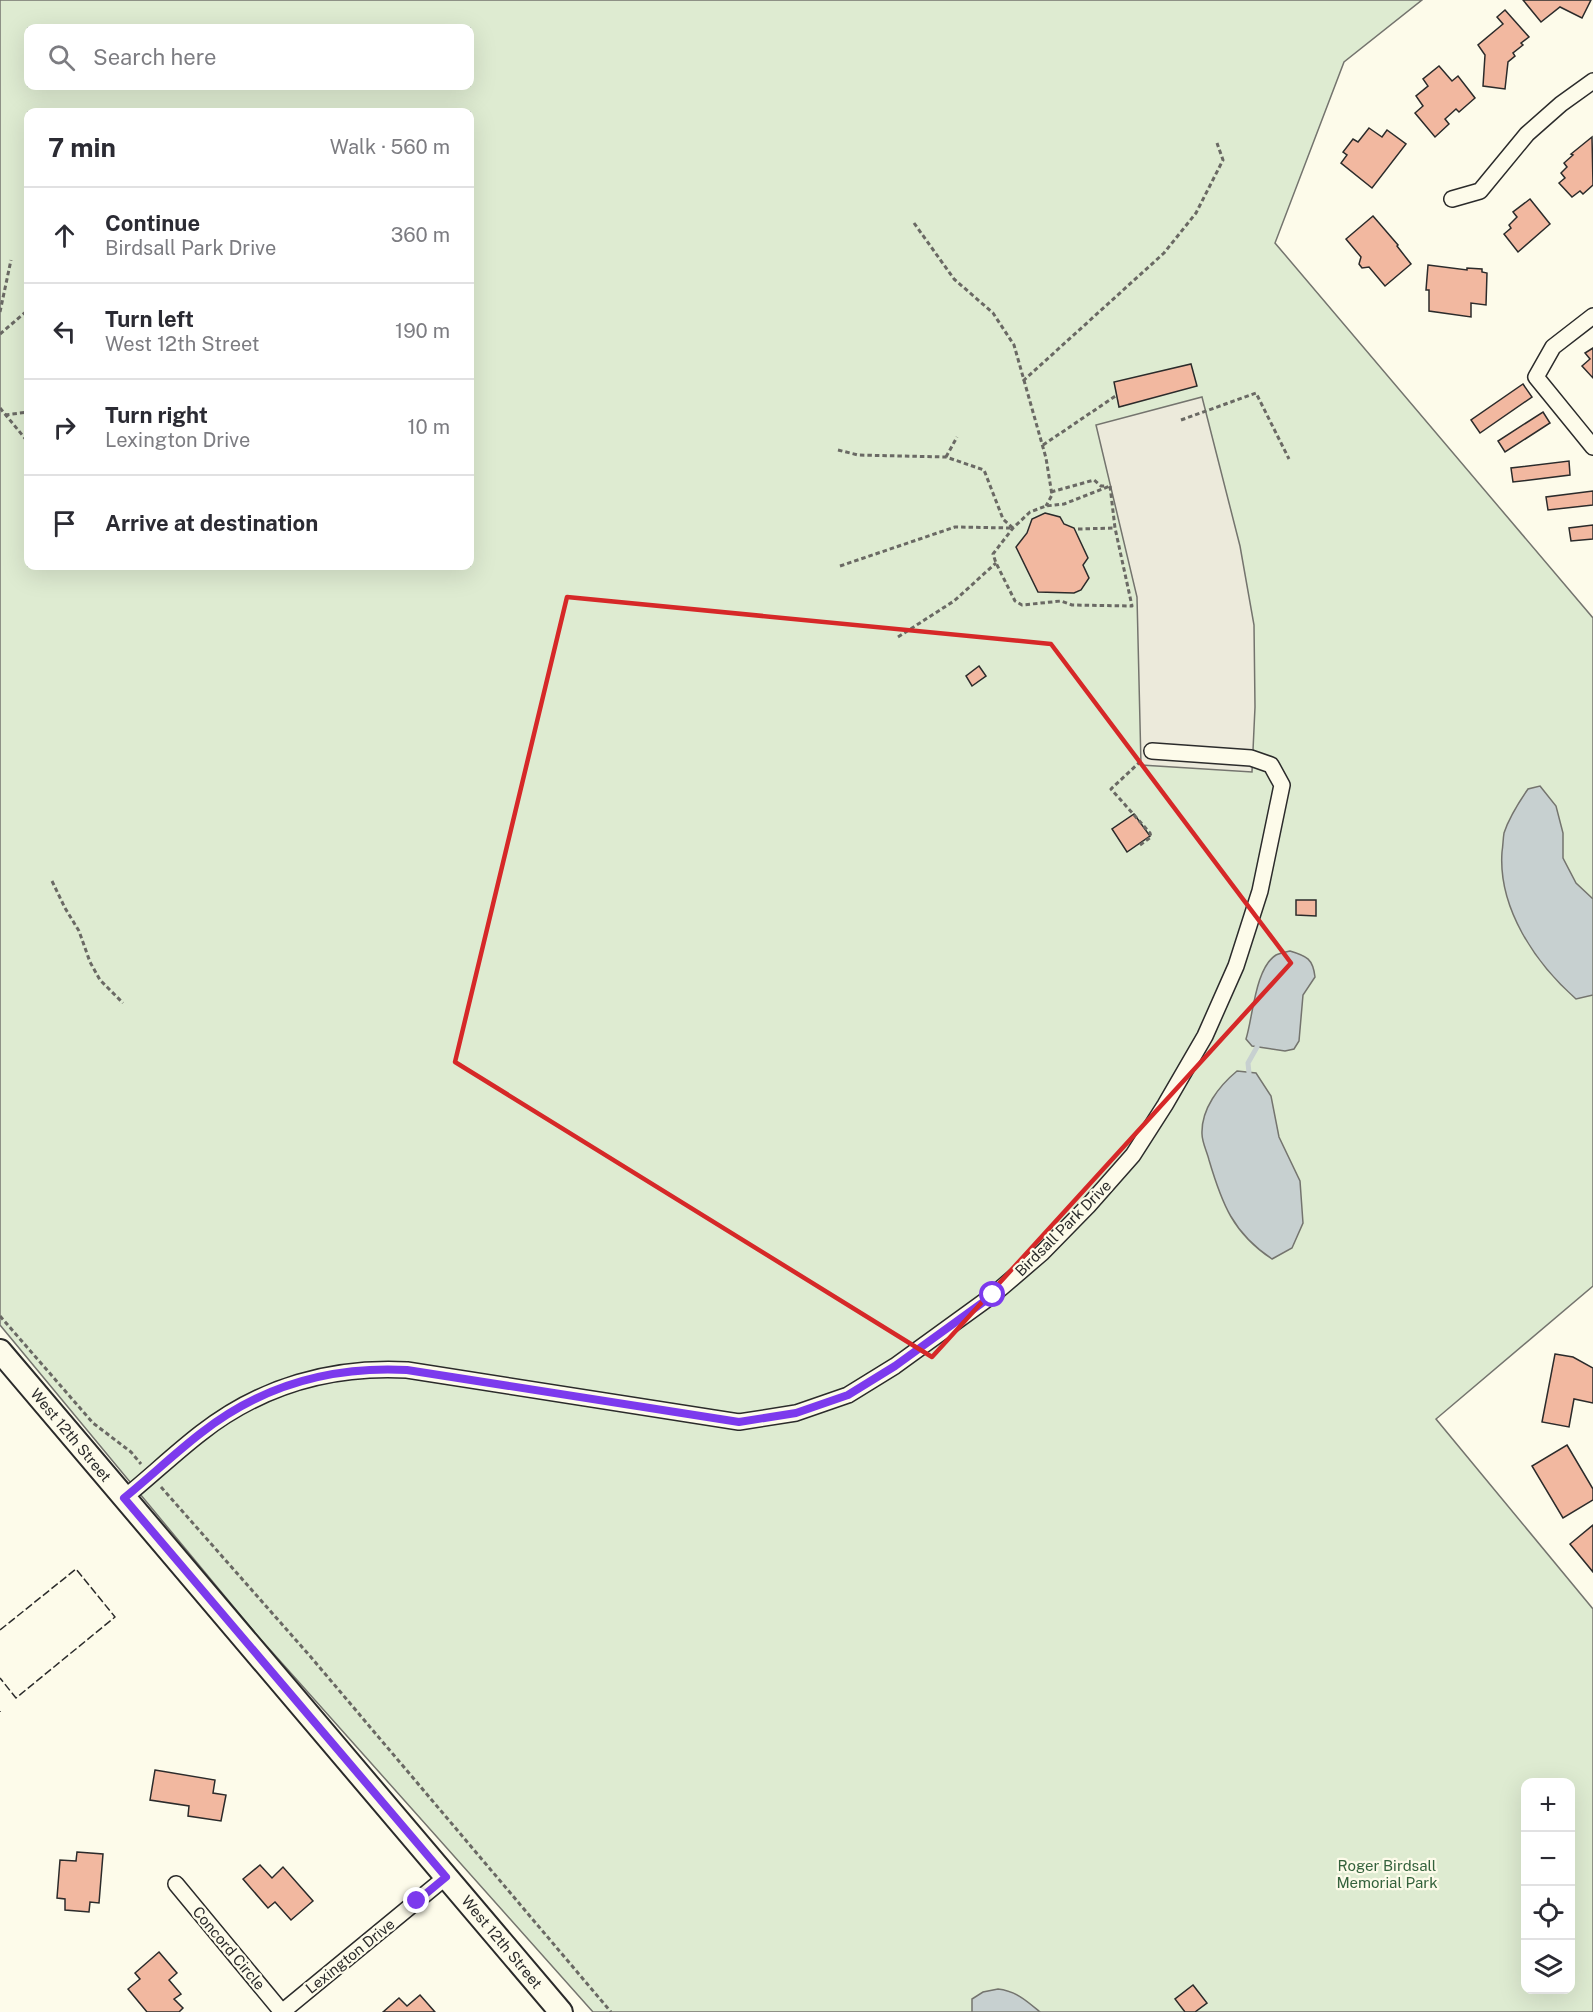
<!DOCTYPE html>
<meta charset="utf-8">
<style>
:root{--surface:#fff;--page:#f7f7f7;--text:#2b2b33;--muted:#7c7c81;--line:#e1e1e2}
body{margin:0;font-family:"Public Sans",sans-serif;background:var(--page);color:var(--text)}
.controls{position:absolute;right:18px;bottom:18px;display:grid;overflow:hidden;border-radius:12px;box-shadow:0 6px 24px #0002}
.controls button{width:54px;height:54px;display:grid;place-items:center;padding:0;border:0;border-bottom:2px solid var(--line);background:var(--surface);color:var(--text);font:30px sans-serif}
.stop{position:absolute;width:18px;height:18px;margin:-14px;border:4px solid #7c3aed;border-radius:50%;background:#fff}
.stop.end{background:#7c3aed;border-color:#fff;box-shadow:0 2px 6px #0008}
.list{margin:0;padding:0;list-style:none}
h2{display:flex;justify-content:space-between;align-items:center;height:78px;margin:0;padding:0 24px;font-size:26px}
h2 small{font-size:20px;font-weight:400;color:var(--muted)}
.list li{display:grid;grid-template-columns:39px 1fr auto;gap:18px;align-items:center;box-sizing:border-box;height:96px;padding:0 24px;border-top:2px solid var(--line)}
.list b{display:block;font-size:22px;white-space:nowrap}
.list p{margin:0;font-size:20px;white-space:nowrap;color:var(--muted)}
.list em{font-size:20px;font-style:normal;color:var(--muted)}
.icon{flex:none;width:33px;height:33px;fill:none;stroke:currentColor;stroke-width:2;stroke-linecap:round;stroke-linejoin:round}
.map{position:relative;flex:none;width:1593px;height:2012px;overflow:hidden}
.search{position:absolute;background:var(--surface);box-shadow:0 6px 24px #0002;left:24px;top:24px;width:450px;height:66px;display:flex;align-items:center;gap:15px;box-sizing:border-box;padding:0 21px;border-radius:12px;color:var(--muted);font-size:22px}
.panel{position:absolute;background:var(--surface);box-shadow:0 6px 24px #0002;left:24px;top:108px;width:450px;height:462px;border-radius:12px}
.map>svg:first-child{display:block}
.green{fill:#deebd1;stroke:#74746e;stroke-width:1.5;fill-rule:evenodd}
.parking{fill:#eceadb;stroke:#74746e;stroke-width:1.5}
.water{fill:#c7d0d0;stroke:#74746e;stroke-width:1.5}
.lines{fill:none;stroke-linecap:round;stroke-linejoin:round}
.stream{stroke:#c7d0d0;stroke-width:5}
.building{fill:#f2b8a0;stroke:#2b2b2b;stroke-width:1.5}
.street-casing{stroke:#2b2b2b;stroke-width:18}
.secondary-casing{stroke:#2b2b2b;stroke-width:26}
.path{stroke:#6a6964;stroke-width:3;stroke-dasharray:4.5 3;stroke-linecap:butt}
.street{stroke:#fdfbea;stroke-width:15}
.secondary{stroke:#fdfbea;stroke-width:22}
.fence{stroke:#2b2b2b;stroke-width:1.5;stroke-dasharray:8 3;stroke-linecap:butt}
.route{stroke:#7c3aed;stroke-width:8}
.marked{fill:none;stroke:#d62828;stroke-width:4.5;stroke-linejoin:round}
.labels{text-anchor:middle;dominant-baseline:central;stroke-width:4.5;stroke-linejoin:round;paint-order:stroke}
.street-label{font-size:15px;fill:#2b2b2b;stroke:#fdfbea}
.park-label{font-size:15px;fill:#34623c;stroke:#fdfbea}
</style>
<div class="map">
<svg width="1593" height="2012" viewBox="0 0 1593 2012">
<rect width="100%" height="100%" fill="#fdfbea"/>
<path class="green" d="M0,0h1422l-78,62 -69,181 318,375v668l-157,133 157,190v403h-1000l-337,-378 -256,-309zM28,28h442v58h-442zM28,112h442v454h-442zM1526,1782h44v208h-44z"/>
<path class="parking" d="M1202,397l38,149 14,79 1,82 -3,65 -111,-7 -4,-168 -41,-172z"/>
<g class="water">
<path d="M1540,786l16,20 7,27v25l13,25 17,16v96l-17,4c-41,-36 -78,-91 -74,-147 1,-6 1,-13 2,-19 5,-15 15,-31 24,-44z"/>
<path d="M1290,951c17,5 23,8 25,26l-12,18 -4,46 -5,8 -9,2 -33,-5 -6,-7c7,-22 9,-71 30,-84 4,-2 10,-3 14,-4z"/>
<path d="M1237,1071l19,2 15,23 8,41 21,44 3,42 -11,25 -20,11c-39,-26 -50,-55 -63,-99 -2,-8 -7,-18 -7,-26 -1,-25 17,-48 35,-63z"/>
<path d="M998,1989c18,2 29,12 42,23h-68v-13l11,-7z"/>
</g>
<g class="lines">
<path class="stream" d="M1249,1073l-1,-10 9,-16"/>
</g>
<g class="building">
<path d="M1523,0h68l-9,18 -22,-11 -19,15z"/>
<path d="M1505,10l24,27 -8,6 2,2 -10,8 2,3 -7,6 -3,27 -22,-3 2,-31 -7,-10 25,-21 -6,-7z"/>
<path d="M1439,66l13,15 6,-5 17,22 -16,14 -3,-3 -11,10 4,5 -14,13 -20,-24 8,-7 -7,-10 12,-10 -5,-7z"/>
<path d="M1369,128l13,9 5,-7 19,14 -34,44 -31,-25 6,-8 -4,-3 10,-13 5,3z"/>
<path d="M1592,137l1,48 -10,9 -3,-3 -8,6 -13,-14 6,-5 -4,-5 6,-6 -3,-4 9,-8 -2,-1z"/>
<path d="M1530,199l20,25 -32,28 -14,-18 7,-6 -2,-3 8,-8 -4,-5z"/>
<path d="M1373,216l25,29 -1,1 14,18 -26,22 -16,-19 -7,1 -3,-4 2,-7 -15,-18z"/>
<path d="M1428,265l39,5v-2l15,1v3l5,1 -1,32 -15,-2v14l-42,-6v-21h-3z"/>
<path d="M1593,348v30l-11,-12 8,-7 -5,-6z"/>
<path d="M1191,364l6,22 -78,21 -5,-25z"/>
<path d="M1523,384l9,13 -52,36 -9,-13z"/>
<path d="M1543,412l7,11 -45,29 -7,-11z"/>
<path d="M1569,461l1,14 -57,7 -2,-14z"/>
<path d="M1593,491v14l-45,5 -2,-13z"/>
<path d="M1045,513l15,4 4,7 10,4 14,30 -5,7 6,13 -8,12 -7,3 -36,-1 -22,-45 11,-14 5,-14z"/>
<path d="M1593,525v14l-22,2 -2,-13z"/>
<path d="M979,666l7,10 -14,10 -6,-10z"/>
<path d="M1134,814l16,22 -23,16 -15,-23z"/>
<path d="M1296,900h20v16l-20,-1z"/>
<path d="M1555,1354l18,3 20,11v35l-19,-4 -5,28 -27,-5z"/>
<path d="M1567,1445l26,44v11l-30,18 -31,-52z"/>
<path d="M1593,1525v47l-23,-28z"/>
<path d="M155,1770l60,10 -2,13 13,2 -5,26 -33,-5 1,-10 -39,-6z"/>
<path d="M77,1852l26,2 -4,49 -9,-1 -1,10 -24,-2v-11l-8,-1 3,-38 16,1z"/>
<path d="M260,1865l12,13 11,-11 30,34 -22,19 -16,-18 -7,6 -25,-29z"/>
<path d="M159,1952l18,21 -8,7 12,14 -7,5 9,9 -4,4h-32l-19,-23 12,-10 -5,-6z"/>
<path d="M1193,1985l14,18 -12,9h-10l-10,-13z"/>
<path d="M420,1995l15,17h-52l16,-14 8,8z"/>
</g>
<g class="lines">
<defs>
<g id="street">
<path d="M1452,199l28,-8 47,-57 34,-30 32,-23"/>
<path d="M1593,316l-40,31 -17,30 57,70"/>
<path d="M124,1498c26,-21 51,-45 77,-65 60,-47 131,-67 206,-63l332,52 57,-9 52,-18 47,-29 98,-71 49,-42 46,-47 45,-51 32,-50 40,-69 31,-70 24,-75 22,-106 -11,-20 -20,-7 -99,-7"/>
<path d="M176,1884l106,128"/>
<path d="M282,2012l164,-135"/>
</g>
<path id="secondary" d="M0,1351l561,661"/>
</defs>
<use href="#street" class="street-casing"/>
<use href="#secondary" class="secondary-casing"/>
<g class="path">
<path d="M914,223l40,56 39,34 21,32 32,113 6,37 -6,11"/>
<path d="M0,312l11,-52"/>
<path d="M0,334l28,-24"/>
<path d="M1023,381l141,-128 32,-40 27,-53 -6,-17"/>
<path d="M0,408l28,34"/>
<path d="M5,415l23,-3"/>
<path d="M1181,420l75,-27 33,66"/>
<path d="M1043,445l74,-50"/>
<path d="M838,450l20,5 88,2 38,13 19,49 10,9"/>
<path d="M946,457l11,-20"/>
<path d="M1110,486l5,42 17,78 -60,-1 -11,-4 -39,4 -7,-4 -19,-38 -3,-9 20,-26 17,-16 16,-6 18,-2z"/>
<path d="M1051,492l43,-12 7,6h4"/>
<path d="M1078,529l37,-1"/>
<path d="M840,566l115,-39 57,1"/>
<path d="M898,637l56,-36 42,-38"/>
<path d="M1140,845l11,-8 -1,-4 -39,-44 31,-29"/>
<path d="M52,881l13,27 14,23 11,31 10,18 23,23"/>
<path d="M0,1316l93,107 38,29 10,12"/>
<path d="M161,1487l149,169 301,356"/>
</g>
<use href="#street" class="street"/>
<use href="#secondary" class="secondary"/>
<g class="fence">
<path d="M0,1630l76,-61 39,48 -99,81 -16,-20"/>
<path d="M0,1711v1"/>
</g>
</g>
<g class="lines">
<path class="route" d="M417,1901l29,-24 -322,-379c26,-21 51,-45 77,-65 61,-48 130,-67 206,-63l332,52 57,-9 52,-18 47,-29 98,-71"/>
</g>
<path class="marked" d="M567,597l484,47 240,319 -359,394 -477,-295z"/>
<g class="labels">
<g class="street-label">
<text transform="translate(1063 1228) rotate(-45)">Birdsall Park Drive</text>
<text transform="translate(71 1435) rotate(50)">West 12th Street</text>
<text transform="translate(502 1942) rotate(50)">West 12th Street</text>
<text transform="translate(229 1948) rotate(50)">Concord Circle</text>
<text transform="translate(350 1956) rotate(-39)">Lexington Drive</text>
</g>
<g class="park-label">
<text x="1387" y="1865">Roger Birdsall<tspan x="1387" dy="17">Memorial Park</tspan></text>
</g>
</g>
</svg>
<div class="controls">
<button>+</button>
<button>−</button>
<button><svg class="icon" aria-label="locate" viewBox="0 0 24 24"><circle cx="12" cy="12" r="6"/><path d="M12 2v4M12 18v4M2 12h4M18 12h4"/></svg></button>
<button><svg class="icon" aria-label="layers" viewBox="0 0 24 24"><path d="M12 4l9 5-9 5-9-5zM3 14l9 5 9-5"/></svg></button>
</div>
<div class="stop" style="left:993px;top:1295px"></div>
<div class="stop end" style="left:417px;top:1901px"></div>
<div class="search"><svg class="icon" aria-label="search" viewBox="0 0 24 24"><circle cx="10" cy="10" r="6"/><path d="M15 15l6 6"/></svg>Search here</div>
<section class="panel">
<h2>7 min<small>Walk · 560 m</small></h2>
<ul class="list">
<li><svg class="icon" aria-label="ahead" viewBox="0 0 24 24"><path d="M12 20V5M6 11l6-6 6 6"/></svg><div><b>Continue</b><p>Birdsall Park Drive</p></div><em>360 m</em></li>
<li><svg class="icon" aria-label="left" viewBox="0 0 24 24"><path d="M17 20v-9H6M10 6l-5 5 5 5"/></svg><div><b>Turn left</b><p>West 12th Street</p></div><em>190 m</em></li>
<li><svg class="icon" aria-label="right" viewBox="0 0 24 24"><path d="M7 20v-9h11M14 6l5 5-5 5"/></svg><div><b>Turn right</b><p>Lexington Drive</p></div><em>10 m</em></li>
<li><svg class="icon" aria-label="arrive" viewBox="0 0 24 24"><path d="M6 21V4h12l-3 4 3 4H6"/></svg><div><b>Arrive at destination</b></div></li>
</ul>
</section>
</div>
